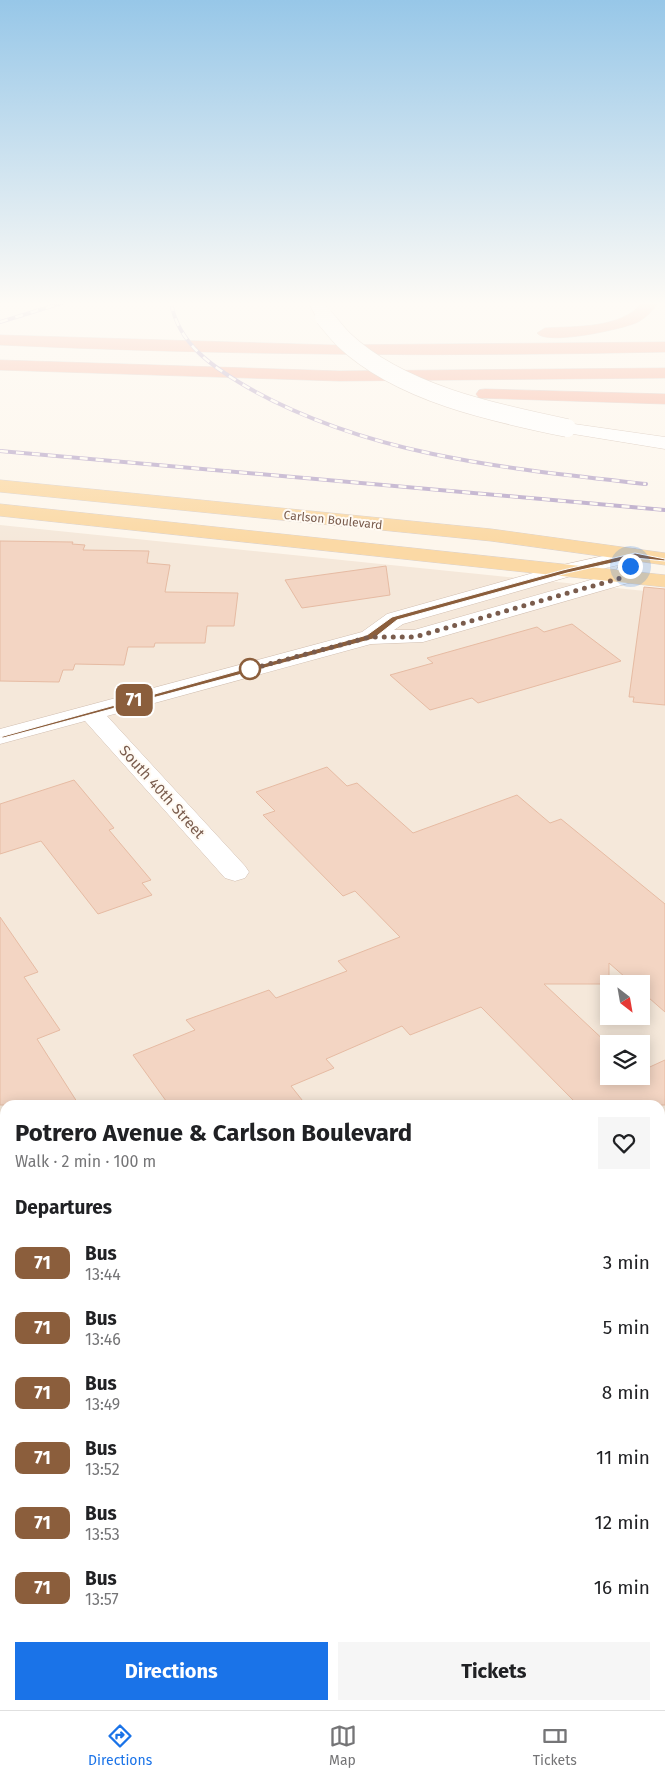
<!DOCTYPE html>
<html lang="en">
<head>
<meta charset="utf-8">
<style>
  body { margin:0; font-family:"Fira Sans",sans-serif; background:#f6f6f6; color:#202124; height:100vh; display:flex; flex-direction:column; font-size:19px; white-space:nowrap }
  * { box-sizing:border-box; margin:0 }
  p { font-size:16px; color:#757577 }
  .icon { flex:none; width:28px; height:28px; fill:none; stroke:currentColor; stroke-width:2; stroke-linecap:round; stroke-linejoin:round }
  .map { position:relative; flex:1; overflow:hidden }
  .side { position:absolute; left:0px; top:1100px; width:665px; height:610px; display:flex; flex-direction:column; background:#fff; border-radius:15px 15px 0 0; box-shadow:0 2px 12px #0003 }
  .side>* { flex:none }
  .badge { padding:0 10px; border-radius:8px; font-size:18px; line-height:32px }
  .needle { width:32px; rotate:149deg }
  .tools { position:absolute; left:600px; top:975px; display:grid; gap:10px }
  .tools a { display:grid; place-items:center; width:50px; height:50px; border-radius:0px; background:#fff; box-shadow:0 2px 12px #0003; font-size:25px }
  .you { position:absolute; width:25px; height:25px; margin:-12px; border:4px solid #fff; border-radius:50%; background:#1a73e8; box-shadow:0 0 0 8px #1a73e833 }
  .map>.badge { position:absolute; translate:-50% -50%; box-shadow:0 0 0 2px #fff }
  h2 { padding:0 15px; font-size:19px; line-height:45px }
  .round { display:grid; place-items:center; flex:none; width:52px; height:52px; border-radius:0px; background:#f6f6f6 }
  .summary { display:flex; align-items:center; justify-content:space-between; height:85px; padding:0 15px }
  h1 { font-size:24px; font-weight:700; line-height:38px }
  .button { display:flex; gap:10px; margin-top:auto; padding:10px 15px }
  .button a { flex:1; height:58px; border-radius:0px; background:#1a73e8; color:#fff; font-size:20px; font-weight:700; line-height:58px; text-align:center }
  .button a+a { background:#f6f6f6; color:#202124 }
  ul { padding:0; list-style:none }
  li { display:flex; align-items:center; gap:15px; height:65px; padding:0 15px }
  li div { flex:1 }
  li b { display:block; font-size:19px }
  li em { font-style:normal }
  li .badge { min-width:55px; font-weight:700; text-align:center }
  .menu { display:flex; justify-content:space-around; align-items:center; height:70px; border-top:1px solid #e0e0e0; background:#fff; font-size:14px; color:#757577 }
  .menu a { display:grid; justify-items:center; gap:2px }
  .menu .on { color:#1a73e8 }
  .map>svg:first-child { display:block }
</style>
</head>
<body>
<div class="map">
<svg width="665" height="1710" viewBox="0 0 665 1710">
  <rect width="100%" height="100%" fill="#fdf6ec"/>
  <path fill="#f5e8da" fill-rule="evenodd" d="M0,525L665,593V1418L660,1417V1105H5V1551L0,1554ZM609,984H641V1016H609ZM609,1044H641V1076H609Z"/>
  <path fill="#f3e8fa" d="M660,1580H665V1710H61L71,1705H660Z"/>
  <g fill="#f3d5c3" stroke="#e6bba3">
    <path d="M0,541L73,542L72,544L85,545L83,550L149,551L147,563L170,565L165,592L238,593L234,626H207L205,643H155L154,647H128L124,665L75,664L73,670H63L59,682L0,681Z"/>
    <path d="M386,566L390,595L302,608L285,580Z"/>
    <path d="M644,587L665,589V705L633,702L634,697H629Z"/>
    <path d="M572,624L621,661L478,703L472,698L430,710L390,675L433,663L427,658L537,627L544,632Z"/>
    <path d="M327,767L347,786L357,783L413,833L517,795L550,823L561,819L665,904V1012L641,991V984H633L609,963V984H544L609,1045V1076H641V1071L665,1060V1105H573L576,1103L481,1007L410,1035L402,1026L326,1059L334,1068L291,1086L306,1105H169L133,1055L195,1030L186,1020L269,990L276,998L347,971L338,961L400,937L355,891L343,896L263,815L275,811L256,792Z"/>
    <path d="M74,780L114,828L109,830L151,880L142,883L152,895L98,914L41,841L0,854V804Z"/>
    <path d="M0,917L38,972L24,977L60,1030L37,1039L79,1105H0Z"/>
  </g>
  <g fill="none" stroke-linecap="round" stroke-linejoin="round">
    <defs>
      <g id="minor">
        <path d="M309,303H324L332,317L330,320H318Z"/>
        <path d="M567,423L665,437V449L561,432L558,428L561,424Z"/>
        <path d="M635,549L642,551L645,555L632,582L423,642L371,644L107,716L245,866L249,872L245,878L235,881L225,878L85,721L0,744V729L362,632L387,614L558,566ZM619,565L615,573L414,630H394L403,624L571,576Z"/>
        <path d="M660,1489L665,1490V1528L660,1527Z"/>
        <path d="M5,1583V1625L0,1627V1585Z"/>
      </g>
      <g id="major">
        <path d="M0,480L491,529L665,553V565L491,541L0,492Z"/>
        <path d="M0,504L665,575V587L0,516Z"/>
      </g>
      <g id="highway">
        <path d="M642,303H658C652,311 647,317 638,322C624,329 546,346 537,333L545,328C575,326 621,329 642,303Z"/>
        <path d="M0,335L332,345L665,342V352C443,357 222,355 0,345Z"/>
        <path d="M0,360L339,371L665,368V378L339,381L0,370Z"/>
        <path d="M485,389L665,394V404L479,398L476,394L479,390Z"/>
      </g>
    </defs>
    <use href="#minor" stroke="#d1beb0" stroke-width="1"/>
    <use href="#major" stroke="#dad1cd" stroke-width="1"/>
    <use href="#highway" stroke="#dad1cd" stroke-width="1"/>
    <use href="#minor" fill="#fff" fill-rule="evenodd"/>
    <use href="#major" fill="#fbd9a5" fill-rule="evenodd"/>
    <use href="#highway" fill="#f7b7a3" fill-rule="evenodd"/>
    <defs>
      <g id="rail">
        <path d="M171,303C179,345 213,367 247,387C368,456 511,469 646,484"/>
        <path d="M0,322L62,303"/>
        <path d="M0,451L665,510"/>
      </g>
    </defs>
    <use href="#rail" stroke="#b9a8c9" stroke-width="4"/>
    <use href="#rail" stroke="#fffaf3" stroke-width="2.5" stroke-dasharray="8" stroke-linecap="butt"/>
    <defs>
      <path id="minor-bridge" d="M324,317C331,325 337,333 344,340C400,393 494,413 567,428"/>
    </defs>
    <use href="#minor-bridge" stroke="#d1beb0" stroke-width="19" stroke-linecap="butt"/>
    <use href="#minor-bridge" stroke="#fff" stroke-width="18"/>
  </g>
  <linearGradient id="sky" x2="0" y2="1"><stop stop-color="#97c7e8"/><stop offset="0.56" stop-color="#fefbf6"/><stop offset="1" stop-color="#fefbf6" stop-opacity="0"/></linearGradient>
  <rect width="665" height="542" fill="url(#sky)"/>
  <path fill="#8b5e3c" stroke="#fff" d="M635,553L665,559V561L635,558L567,573L397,620L373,639L3,738L0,737L367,635L392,617L563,570Z"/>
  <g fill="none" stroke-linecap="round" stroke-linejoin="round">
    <path stroke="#7a5c4d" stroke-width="5" stroke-dasharray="0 9" d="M250,669L243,671L370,637H415L624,577L630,566"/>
  </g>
  <circle fill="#fff" stroke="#8b5e3c" stroke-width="2.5" cx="250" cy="669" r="10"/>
  <g text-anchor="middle" stroke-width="4" stroke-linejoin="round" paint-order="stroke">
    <g font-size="12" fill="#7a5c4d" stroke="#fffaf3">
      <text transform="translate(333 520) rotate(6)" y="4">Carlson Boulevard</text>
    </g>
    <g font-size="15" fill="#7a5c4d" stroke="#fffaf3">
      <text transform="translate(162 792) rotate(48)" y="5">South 40th Street</text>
    </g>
  </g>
</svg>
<div class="tools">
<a><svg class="needle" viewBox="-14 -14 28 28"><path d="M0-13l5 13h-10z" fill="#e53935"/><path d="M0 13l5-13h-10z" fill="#757577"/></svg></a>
<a><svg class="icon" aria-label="layers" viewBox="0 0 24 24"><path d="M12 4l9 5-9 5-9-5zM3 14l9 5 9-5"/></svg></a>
</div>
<div class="you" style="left:630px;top:566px"></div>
<b class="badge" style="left:134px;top:700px;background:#8b5e3c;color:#fff">71</b>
<section class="side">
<div class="summary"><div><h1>Potrero Avenue &amp; Carlson Boulevard</h1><p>Walk · 2 min · 100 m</p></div><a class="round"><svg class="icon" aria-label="heart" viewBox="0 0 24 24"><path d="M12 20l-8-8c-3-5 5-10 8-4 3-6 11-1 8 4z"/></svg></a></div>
<h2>Departures</h2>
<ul>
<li><span class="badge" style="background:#8b5e3c;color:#fff">71</span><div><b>Bus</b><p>13:44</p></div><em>3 min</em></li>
<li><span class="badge" style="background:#8b5e3c;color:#fff">71</span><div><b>Bus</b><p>13:46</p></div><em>5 min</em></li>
<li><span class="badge" style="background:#8b5e3c;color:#fff">71</span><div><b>Bus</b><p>13:49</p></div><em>8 min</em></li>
<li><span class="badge" style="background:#8b5e3c;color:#fff">71</span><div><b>Bus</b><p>13:52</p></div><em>11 min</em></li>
<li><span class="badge" style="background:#8b5e3c;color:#fff">71</span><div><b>Bus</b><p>13:53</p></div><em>12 min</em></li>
<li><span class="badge" style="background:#8b5e3c;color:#fff">71</span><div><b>Bus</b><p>13:57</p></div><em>16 min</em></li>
</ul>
<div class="button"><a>Directions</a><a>Tickets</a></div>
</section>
</div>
<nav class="menu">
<a class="on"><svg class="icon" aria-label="directions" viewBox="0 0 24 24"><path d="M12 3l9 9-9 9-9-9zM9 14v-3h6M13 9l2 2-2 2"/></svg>Directions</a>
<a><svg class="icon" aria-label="map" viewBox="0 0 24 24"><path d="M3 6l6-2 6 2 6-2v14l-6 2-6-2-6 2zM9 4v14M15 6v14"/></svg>Map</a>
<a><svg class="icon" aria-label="tickets" viewBox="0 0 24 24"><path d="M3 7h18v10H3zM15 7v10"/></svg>Tickets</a>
</nav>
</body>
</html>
